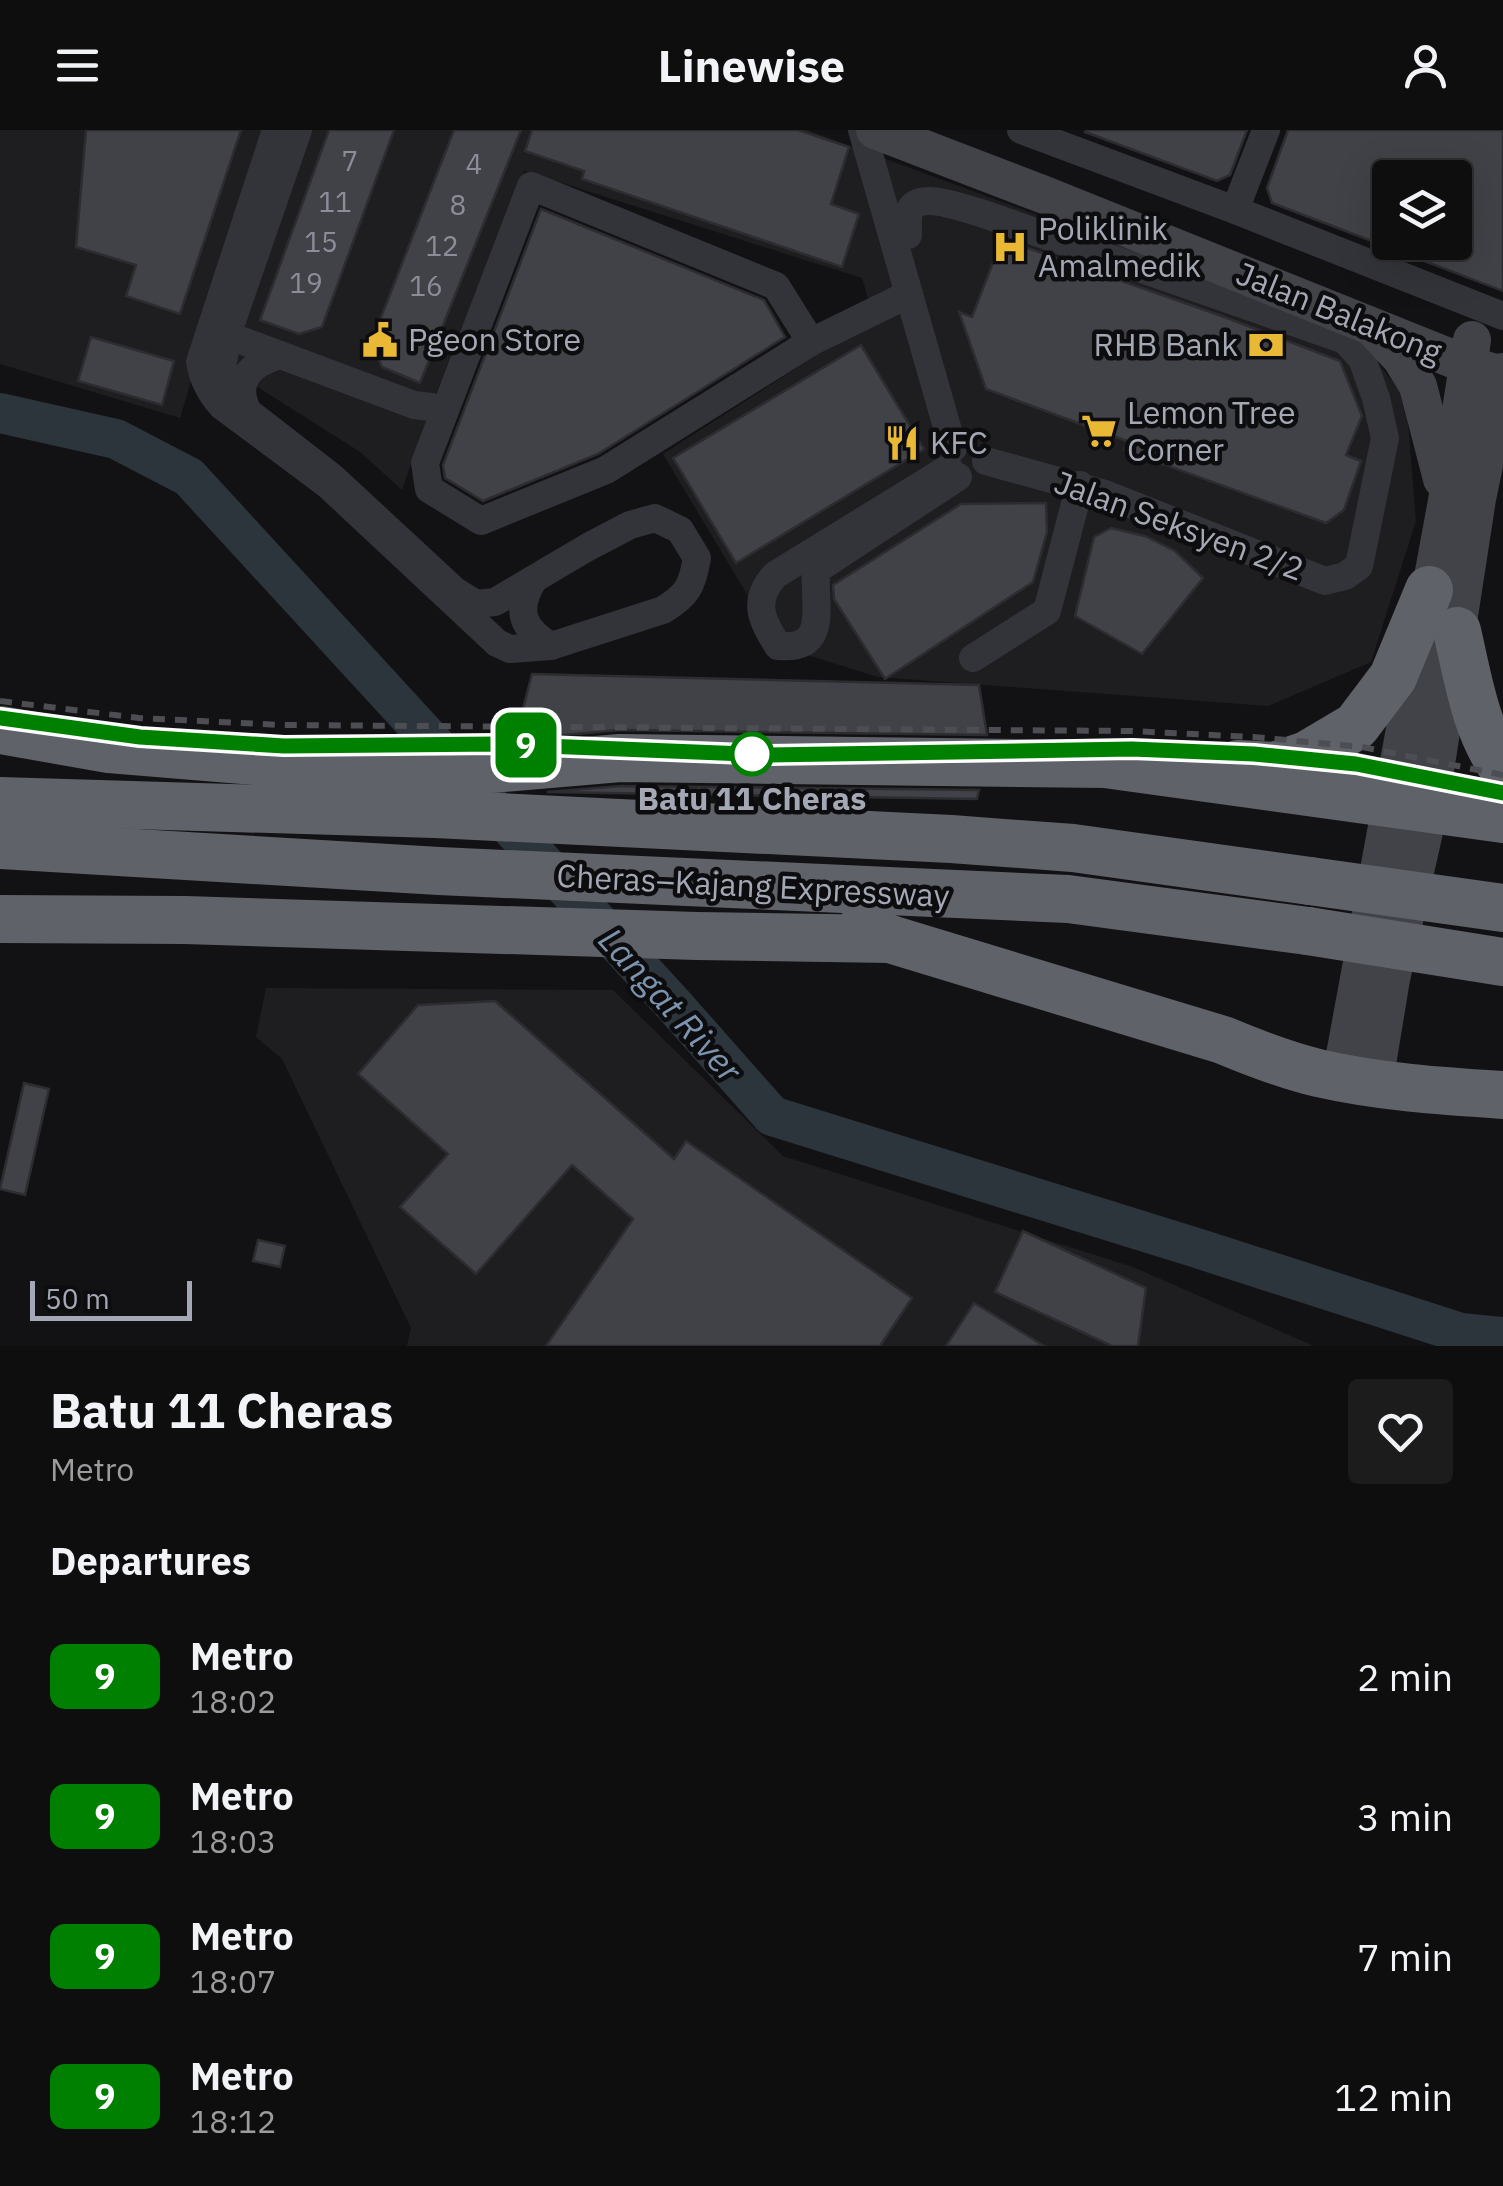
<!DOCTYPE html>
<html lang="en">
<head>
<meta charset="utf-8">
<style>
  body { margin:0; font-family:"IBM Plex Sans",sans-serif; background:#1c1c1d; color:#f1f3f6; height:100vh; display:flex; flex-direction:column; font-size:38px; white-space:nowrap }
  * { box-sizing:border-box; margin:0 }
  p { font-size:32px; color:#9b9c9e }
  .icon { flex:none; width:55px; height:55px; fill:none; stroke:currentColor; stroke-width:2; stroke-linecap:round; stroke-linejoin:round }
  .map { position:relative; height:1216px; overflow:hidden }
  .side { display:flex; flex-direction:column; background:#0e0e0f; flex:1 }
  .side>* { flex:none }
  .badge { padding:0 20px; border-radius:15px; font-size:35px; line-height:65px }
  .buttons { position:absolute; left:1372px; top:30px; display:grid; gap:20px }
  .buttons a { display:grid; place-items:center; width:100px; height:100px; border-radius:10px; background:#0e0e0f; box-shadow:0 10px 40px #0002,0 0 0 2px #2e2e2f; font-size:50px }
  .scale { position:absolute; left:30px; bottom:25px; width:162px; box-sizing:border-box; padding-left:10px; border:5px solid #a4a8b4; border-top:0; font-size:28px; line-height:35px; white-space:nowrap; color:#a4a8b4; -webkit-text-stroke:8px #0d0d0f; paint-order:stroke }
  .map>.badge { position:absolute; translate:-50% -50%; box-shadow:0 0 0 5px #fff }
  h2 { padding:0 50px; font-size:38px; line-height:90px }
  .round { display:grid; place-items:center; flex:none; width:105px; height:105px; border-radius:10px; background:#1c1c1d }
  .overview { display:flex; align-items:center; justify-content:space-between; height:170px; padding:0 50px }
  h1 { font-size:48px; font-weight:700; line-height:75px }
  ul { padding:0; list-style:none }
  li { display:flex; align-items:center; gap:30px; height:140px; padding:0 50px }
  li div { flex:1 }
  li b { display:block; font-size:38px }
  li em { font-style:normal }
  li .badge { min-width:110px; font-weight:700; text-align:center }
  header { display:flex; justify-content:space-between; align-items:center; height:130px; padding:0 50px; background:#0e0e0f; font-size:45px; font-weight:700 }
  .map>svg:first-child { display:block }
</style>
</head>
<body>
<header><svg class="icon" aria-label="menu" viewBox="0 0 24 24"><path d="M4 6h16M4 12h16M4 18h16"/></svg>Linewise<svg class="icon" aria-label="person" viewBox="0 0 24 24"><circle cx="12" cy="8" r="4"/><path d="M4 21q1-7 8-7t8 7"/></svg></header>
<div class="map">
<svg width="1503" height="1216" viewBox="0 0 1503 1216">
  <rect width="100%" height="100%" fill="#121214"/>
  <g fill="#1e1e21">
    <path d="M0,0H266L180,288L0,234Z"/>
    <path d="M302,0H807L1352,201L1406,268L1416,391L1371,532L1268,576L878,547L778,516L663,324L874,188L862,148L524,41L431,277L402,360L360,322L245,249L232,219Z"/>
    <path d="M266,858L613,860L783,1026L1133,1137L1314,1216H407L411,1198L282,929L256,907Z"/>
  </g>
  <g fill="none" stroke-linecap="round" stroke-linejoin="round">
    <path stroke="#2c343c" stroke-width="40" d="M0,283L116,309L189,347L673,874L772,986L1200,1119L1461,1203L1503,1207"/>
  </g>
  <g fill="#414247" stroke="#2d2c30" stroke-width="2.5" fill-rule="evenodd">
    <path d="M86,0H241L180,184L126,166L136,135L76,117Z"/>
    <path d="M329,0H394L322,197L299,204L260,190Z"/>
    <path d="M454,0H521L420,253L382,237L371,213Z"/>
    <path d="M532,0H798L849,17L831,74L859,84L842,137L582,49L584,41L525,21Z"/>
    <path d="M1086,0H1247L1230,45L1217,51L1085,2Z"/>
    <path d="M1288,0H1503V161L1272,73L1267,58ZM1390,48H1455V112H1390Z"/>
    <path d="M541,79L764,170L785,207L598,324L483,371L445,348L443,335Z"/>
    <path d="M1002,109L1219,185L1340,231L1362,286L1346,325L1361,331L1344,380L1326,393L1124,320L1127,311L986,259L959,182L972,187Z"/>
    <path d="M91,207L174,231L162,275L78,251Z"/>
    <path d="M861,215L924,319L736,433L673,328Z"/>
    <path d="M1046,373L1047,402L1033,452L885,549L834,469L833,455L961,374Z"/>
    <path d="M1111,398L1145,406L1175,421L1203,448L1142,524L1075,486L1094,407Z"/>
    <path d="M532,544L979,555L987,605L620,600L519,609L517,602Z"/>
    <path d="M621,656L979,660L977,669L547,662Z"/>
    <path d="M495,871L674,1029L686,1011L912,1168L880,1216H546L633,1089L572,1035L476,1144L400,1077L448,1024L358,944L418,875Z"/>
    <path d="M24,953L49,959L25,1065L0,1059Z"/>
    <path d="M1023,1101L1146,1158L1138,1216H1112L995,1162Z"/>
    <path d="M258,1110L285,1116L280,1137L253,1131Z"/>
    <path d="M974,1173L994,1185L1044,1216H946Z"/>
  </g>
  <g fill="none" stroke-linecap="round" stroke-linejoin="round">
    <g stroke="#333439" stroke-width="28">
      <path d="M276,0L200,232C203,250 210,263 222,276L328,355L497,513L510,519L551,516L663,480C688,465 692,456 697,428L680,400L655,388L630,395L588,417L495,472L476,474L455,461L332,347L229,267L224,255L222,242L227,205L298,0"/>
      <path d="M862,0L953,318"/>
      <path d="M1021,0L1235,80L1503,186"/>
      <path d="M1235,80L1266,0"/>
      <path d="M908,105C908,98 907,86 910,80C920,60 964,79 981,83L1345,210L1362,229L1376,268L1385,308L1359,436L1345,446L1325,451L1105,364L986,331"/>
      <path d="M221,191L227,205L414,275L431,277L444,282"/>
      <path d="M811,212L776,156L531,56L425,333L429,359L481,391L606,340L811,212L909,164"/>
      <path d="M248,282C232,250 251,234 280,225"/>
      <path d="M949,338L775,445C752,471 761,490 778,516C831,521 813,474 816,440L958,347"/>
      <path d="M532,452C515,482 523,499 551,516"/>
      <path d="M973,528L1047,481L1080,355"/>
    </g>
    <g stroke="#424348" stroke-width="38">
      <path d="M875,0L1042,64L1468,235L1492,242"/>
      <path d="M1373,198L1401,228L1418,256L1442,349"/>
      <path d="M1345,925L1447,371L1472,210"/>
      <path d="M1378,928L1391,849L1429,679L1477,369L1503,242"/>
    </g>
    <g stroke="#606269" stroke-width="48">
      <path d="M1457,501C1468,548 1475,598 1503,638"/>
      <path d="M0,600L109,619L423,645L620,628L1105,634L1503,689"/>
      <path d="M1238,634L1275,636L1307,625L1356,596L1393,547L1429,460"/>
      <path d="M0,671L435,684L951,709L1073,718L1310,751"/>
      <path d="M0,715L439,741L1068,769L1308,801"/>
      <path d="M0,789L185,790L697,806L890,809"/>
      <path d="M862,797L890,809L1223,910C1254,923 1285,935 1318,943C1379,957 1441,961 1503,965"/>
    </g>
    <g stroke="#4d4e53" stroke-width="6" stroke-dasharray="12 10" stroke-linecap="butt">
      <path d="M0,571L139,588L282,595L1131,601L1253,607L1362,617L1503,645"/>
      <path d="M0,588L140,607L284,616L497,614L768,625L1133,619L1254,624L1355,633L1503,663"/>
    </g>
    <g stroke="#606269" stroke-width="48">
      <path d="M1310,751L1503,778"/>
      <path d="M1308,801L1503,832"/>
    </g>
  </g>
  <g fill="none" stroke-linecap="round" stroke-linejoin="round">
    <defs>
      <path id="line" d="M0,588L140,607L284,616L498,614L768,625L1132,619L1254,624L1356,634L1503,663"/>
    </defs>
    <use href="#line" stroke="#fff" stroke-width="22"/>
    <use href="#line" stroke="#008000" stroke-width="15"/>
  </g>
  <defs>
    <symbol id="hospital-bare" viewBox="-9 -9 18 18"><path d="M-5-5h3v3.5h4V-5h3V5h-3V1.5h-4V5h-3Z" fill="#e9b835" stroke="#0d0d0f" stroke-width="2.5" paint-order="stroke"/></symbol>
    <symbol id="civic-bare" viewBox="-9 -9 18 18"><path d="M-.6-6.5H3V-4.5H.6V-3L4-1V1h2V6H-6V1h2V-1L-.6-3ZM-1.2 2.5V6h2.4V2.5Z" fill="#e9b835" stroke="#0d0d0f" stroke-width="2.5" paint-order="stroke"/></symbol>
    <symbol id="bank-bare" viewBox="-9 -9 18 18"><path d="M-6-4H6V4H-6ZM0-2.3a2.3 2.3 0 1 0 0 4.6a2.3 2.3 0 1 0 0-4.6Z" fill="#e9b835" stroke="#0d0d0f" stroke-width="2.5" paint-order="stroke"/></symbol>
    <symbol id="supermarket-bare" viewBox="-9 -9 18 18"><path d="M-6-5.5h2.5l.6 2H6L4.5 2H-2.5L-4.4-4H-6ZM-1.5 3.2a1.3 1.3 0 1 0 .1 0ZM3 3.2a1.3 1.3 0 1 0 .1 0Z" fill="#e9b835" stroke="#0d0d0f" stroke-width="2.5" paint-order="stroke"/></symbol>
    <symbol id="restaurant-bare" viewBox="-9 -9 18 18"><path d="M-5-6h1v4h1v-4h1v4h1v-4h1v5L-1.5 .5V6h-2V.5L-5-1ZM5-6V6H3V1.5H1.5Q1.5-4 5-6Z" fill="#e9b835" stroke="#0d0d0f" stroke-width="2.5" paint-order="stroke"/></symbol>
  </defs>
  <g fill-rule="evenodd">
    <use href="#hospital-bare" x="985" y="92" width="50" height="50"/>
    <use href="#civic-bare" x="355" y="185" width="50" height="50"/>
    <use href="#bank-bare" x="1241" y="190" width="50" height="50"/>
    <use href="#supermarket-bare" x="1074" y="276" width="50" height="50"/>
    <use href="#restaurant-bare" x="877" y="288" width="50" height="50"/>
  </g>
  <circle fill="#fff" stroke="#008000" stroke-width="5" cx="752" cy="624" r="20"/>
  <g text-anchor="middle" stroke-width="9" stroke-linejoin="round" paint-order="stroke">
    <g font-size="28" fill="#8b8e99">
      <text x="350" y="41">7</text>
      <text x="474" y="44">4</text>
      <text x="335" y="82">11</text>
      <text x="458" y="85">8</text>
      <text x="321" y="122">15</text>
      <text x="442" y="126">12</text>
      <text x="306" y="163">19</text>
      <text x="426" y="166">16</text>
    </g>
    <g font-size="32" fill="#a4a8b4" stroke="#0d0d0f" text-anchor="start">
      <text x="1038" y="110">Poliklinik<tspan x="1038" dy="37">Amalmedik</tspan></text>
      <text x="408" y="221">Pgeon Store</text>
      <text x="1238" y="226" text-anchor="end">RHB Bank</text>
      <text x="1127" y="294">Lemon Tree<tspan x="1127" dy="37">Corner</tspan></text>
      <text x="930" y="324">KFC</text>
    </g>
    <g font-size="32" fill="#a4a8b4" stroke="#0d0d0f">
      <text transform="translate(1339 183) rotate(22)" y="11">Jalan Balakong</text>
      <text transform="translate(1179 396) rotate(20)" y="11">Jalan Seksyen 2/2</text>
      <text transform="translate(753 756) rotate(3)" y="11">Cheras–Kajang Expressway</text>
    </g>
    <g font-size="32" font-weight="bold" fill="#a4a8b4" stroke="#0d0d0f">
      <text x="752" y="680">Batu 11 Cheras</text>
    </g>
    <g font-size="35" font-style="italic" fill="#7c93ae" stroke="#0d0d0f">
      <text transform="translate(670 875) rotate(48)" y="12">Langat River</text>
    </g>
  </g>
</svg>
<div class="buttons">
<a><svg class="icon" aria-label="layers" viewBox="0 0 24 24"><path d="M12 4l9 5-9 5-9-5zM3 14l9 5 9-5"/></svg></a>
</div>
<div class="scale">50 m</div>
<b class="badge" style="left:526px;top:615px;background:#008000;color:#fff">9</b>
</div>
<section class="side">
<div class="overview"><div><h1>Batu 11 Cheras</h1><p>Metro</p></div><a class="round"><svg class="icon" aria-label="heart" viewBox="0 0 24 24"><path d="M12 20l-8-8c-3-5 5-10 8-4 3-6 11-1 8 4z"/></svg></a></div>
<h2>Departures</h2>
<ul>
<li><span class="badge" style="background:#008000;color:#fff">9</span><div><b>Metro</b><p>18:02</p></div><em>2 min</em></li>
<li><span class="badge" style="background:#008000;color:#fff">9</span><div><b>Metro</b><p>18:03</p></div><em>3 min</em></li>
<li><span class="badge" style="background:#008000;color:#fff">9</span><div><b>Metro</b><p>18:07</p></div><em>7 min</em></li>
<li><span class="badge" style="background:#008000;color:#fff">9</span><div><b>Metro</b><p>18:12</p></div><em>12 min</em></li>
</ul>
</section>
</body>
</html>
